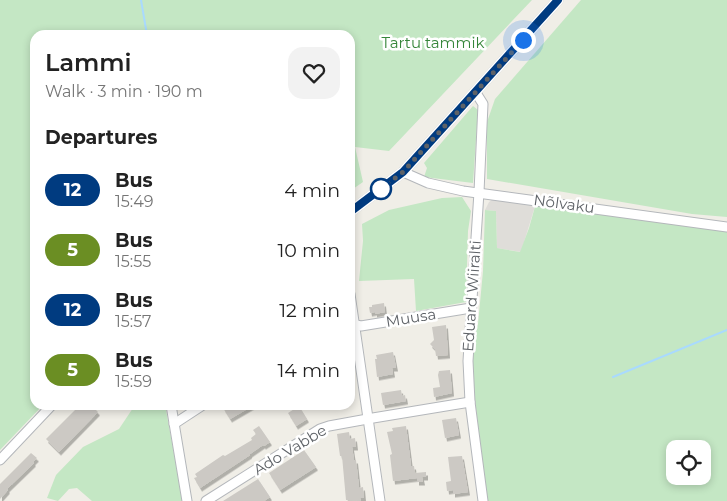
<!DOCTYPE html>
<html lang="en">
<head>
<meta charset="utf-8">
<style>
  body { margin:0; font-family:Montserrat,sans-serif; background:#f2f2f2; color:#222; height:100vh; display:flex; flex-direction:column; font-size:19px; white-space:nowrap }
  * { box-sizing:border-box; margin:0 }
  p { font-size:16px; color:#767676 }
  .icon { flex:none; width:28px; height:28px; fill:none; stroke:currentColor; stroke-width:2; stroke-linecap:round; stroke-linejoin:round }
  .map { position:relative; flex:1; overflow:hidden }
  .panel { position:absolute; left:30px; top:30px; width:325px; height:380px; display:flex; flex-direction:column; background:#fff; border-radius:15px; box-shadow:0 2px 8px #0003 }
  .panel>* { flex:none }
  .badge { padding:0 10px; border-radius:16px; font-size:18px; line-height:32px }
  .fabs { position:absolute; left:666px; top:440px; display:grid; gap:10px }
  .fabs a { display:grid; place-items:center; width:45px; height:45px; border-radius:10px; background:#fff; box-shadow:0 2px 8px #0003; font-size:25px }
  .you { position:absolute; width:25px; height:25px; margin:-12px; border:4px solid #fff; border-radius:50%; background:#1a73e8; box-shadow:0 0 0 8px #1a73e833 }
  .map>.badge { position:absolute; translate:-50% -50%; box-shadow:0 0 0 2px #fff }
  h2 { padding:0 15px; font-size:19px; line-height:45px }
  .round { display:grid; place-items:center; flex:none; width:52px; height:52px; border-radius:15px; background:#f2f2f2 }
  .headline { display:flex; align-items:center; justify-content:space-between; height:85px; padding:0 15px }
  h1 { font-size:24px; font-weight:600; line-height:38px }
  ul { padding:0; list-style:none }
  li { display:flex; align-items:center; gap:15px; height:60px; padding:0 15px }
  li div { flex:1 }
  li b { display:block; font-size:19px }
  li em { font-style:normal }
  li .badge { min-width:55px; font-weight:700; text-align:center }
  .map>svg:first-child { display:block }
</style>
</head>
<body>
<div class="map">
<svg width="727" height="501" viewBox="0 0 727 501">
  <defs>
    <filter id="shadow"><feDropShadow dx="2" dy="3.5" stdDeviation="0" flood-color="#0004"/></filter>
  </defs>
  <rect width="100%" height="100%" fill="#f0eee7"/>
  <path fill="#dfddd9" d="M496,197L536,203L521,252L497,248L496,211L485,210L489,202Z"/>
  <g fill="#c4e7c4" fill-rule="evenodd">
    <path d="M0,0H532L389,151L355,147L363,182L350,191V35H35V405H43L0,450Z"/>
    <path d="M581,0H727V217L692,214L487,179V122L495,99Z"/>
    <path d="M473,106L478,110L473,183L424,177L427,168L424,163Z"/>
    <path d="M462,197L471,211L468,231L466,302L416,311L414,279L359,281L363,241L362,224L389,210L442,198Z"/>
    <path d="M536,203L727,228V501H488L480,445L471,362L474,336L478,324L483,271L485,210L496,211L497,248L520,252L529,228ZM675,449H702V476H675Z"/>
    <path d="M135,405H165L183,501H92L77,488L69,489L58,501L47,498L56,475L83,447L119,429Z"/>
  </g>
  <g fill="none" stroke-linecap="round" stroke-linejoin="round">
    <g stroke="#a9dafe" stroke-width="2">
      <path d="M141,0L147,35"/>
      <path d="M613,377L727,330"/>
    </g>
  </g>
  <g fill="#ccc9c4" filter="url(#shadow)">
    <path d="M384,303L385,312L375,314V312L370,313L369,307H372V305Z"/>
    <path d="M446,325L448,355L436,356L435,349L430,344L434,340L432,327Z"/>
    <path d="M393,352L396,368H392L393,374L377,377L375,359H377L376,355Z"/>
    <path d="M450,370L452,393L434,397L433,388L440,387L438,375L439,371Z"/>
    <path d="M401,390L402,396L405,395L406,401L383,405L381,393Z"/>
    <path d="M80,405H91L98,412L59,452L46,439Z"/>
    <path d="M228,405H254L230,419L223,408Z"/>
    <path d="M299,406L307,419L296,426L288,413Z"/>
    <path d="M456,418L459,435L445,438L442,420Z"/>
    <path d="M259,426L270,442L264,446L263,445L250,454V455L200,488L194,478L197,477L195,474L223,455L225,456L252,440L251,438L256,434L253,430Z"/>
    <path d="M406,426L411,466H414L415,473L426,472V477H422L423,482H417V478L393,481L390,455L392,454L387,432L393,431L392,428Z"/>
    <path d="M349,432L350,439L355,438L356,447H352L354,460H356L359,488L363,487L364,498H360L361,501L346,500L342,456H340L337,434Z"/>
    <path d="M304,450L316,467L280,490L269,473Z"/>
    <path d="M31,453L37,458L33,462L34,463L7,489L8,490L0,499V484Z"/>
    <path d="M462,456L468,492L453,494V490L447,491L446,482L451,481L448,457Z"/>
    <path d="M258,479L270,497L264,501H223Z"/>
  </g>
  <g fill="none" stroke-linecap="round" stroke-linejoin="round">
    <defs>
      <g id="minor">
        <path d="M476,93L483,104L479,192L468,361L470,402L483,501"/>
        <path d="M403,172L428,183L463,191L727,227"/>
        <path d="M350,212L403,172L558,0"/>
        <path d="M350,294L380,501"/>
        <path d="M351,324L361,326L471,308"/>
        <path d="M171,405L187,501"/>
        <path d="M174,424L203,405"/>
        <path d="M0,460L52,405"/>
        <path d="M206,501L320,429L329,426L373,418L470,402"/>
      </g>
    </defs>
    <use href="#minor" stroke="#b4b7bb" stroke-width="11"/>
    <use href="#minor" stroke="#fff" stroke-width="9"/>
  </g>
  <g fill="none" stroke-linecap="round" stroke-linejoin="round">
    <defs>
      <path id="line" d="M350,212L403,172L558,0"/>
    </defs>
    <use href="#line" stroke="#fff" stroke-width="11"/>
    <use href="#line" stroke="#003b80" stroke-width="8"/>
    <path stroke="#5e6267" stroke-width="5" stroke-dasharray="0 9" d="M381,189L403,172L523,40"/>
  </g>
  <circle fill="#fff" stroke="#003b80" stroke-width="2.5" cx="381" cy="189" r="10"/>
  <g text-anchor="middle" stroke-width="5" stroke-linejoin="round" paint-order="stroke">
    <g font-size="15" fill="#36863a" stroke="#fff">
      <text x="433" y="48">Tartu tammik</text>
    </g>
    <g font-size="15" fill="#5e6267" stroke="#fff">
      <text transform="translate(564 204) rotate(8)" y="5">Nõlvaku</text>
      <text transform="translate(472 296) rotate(-86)" y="5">Eduard Wiiralti</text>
      <text transform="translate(411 318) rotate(-9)" y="5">Muusa</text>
      <text transform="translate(290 450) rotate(-31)" y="5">Ado Vabbe</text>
    </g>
  </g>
</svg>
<div class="fabs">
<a><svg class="icon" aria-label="locate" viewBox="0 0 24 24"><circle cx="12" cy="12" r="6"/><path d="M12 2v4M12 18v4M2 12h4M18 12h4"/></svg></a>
</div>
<div class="you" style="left:523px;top:40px"></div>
<section class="panel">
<div class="headline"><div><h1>Lammi</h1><p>Walk · 3 min · 190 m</p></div><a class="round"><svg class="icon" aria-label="heart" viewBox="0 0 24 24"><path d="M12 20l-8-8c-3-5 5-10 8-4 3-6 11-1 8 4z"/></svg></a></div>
<h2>Departures</h2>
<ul>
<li><span class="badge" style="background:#003b80;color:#fff">12</span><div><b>Bus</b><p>15:49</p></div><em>4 min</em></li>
<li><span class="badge" style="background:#6b8e23;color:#fff">5</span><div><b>Bus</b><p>15:55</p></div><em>10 min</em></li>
<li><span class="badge" style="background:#003b80;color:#fff">12</span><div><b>Bus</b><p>15:57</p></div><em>12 min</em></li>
<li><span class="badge" style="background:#6b8e23;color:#fff">5</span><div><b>Bus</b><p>15:59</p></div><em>14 min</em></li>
</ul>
</section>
</div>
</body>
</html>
